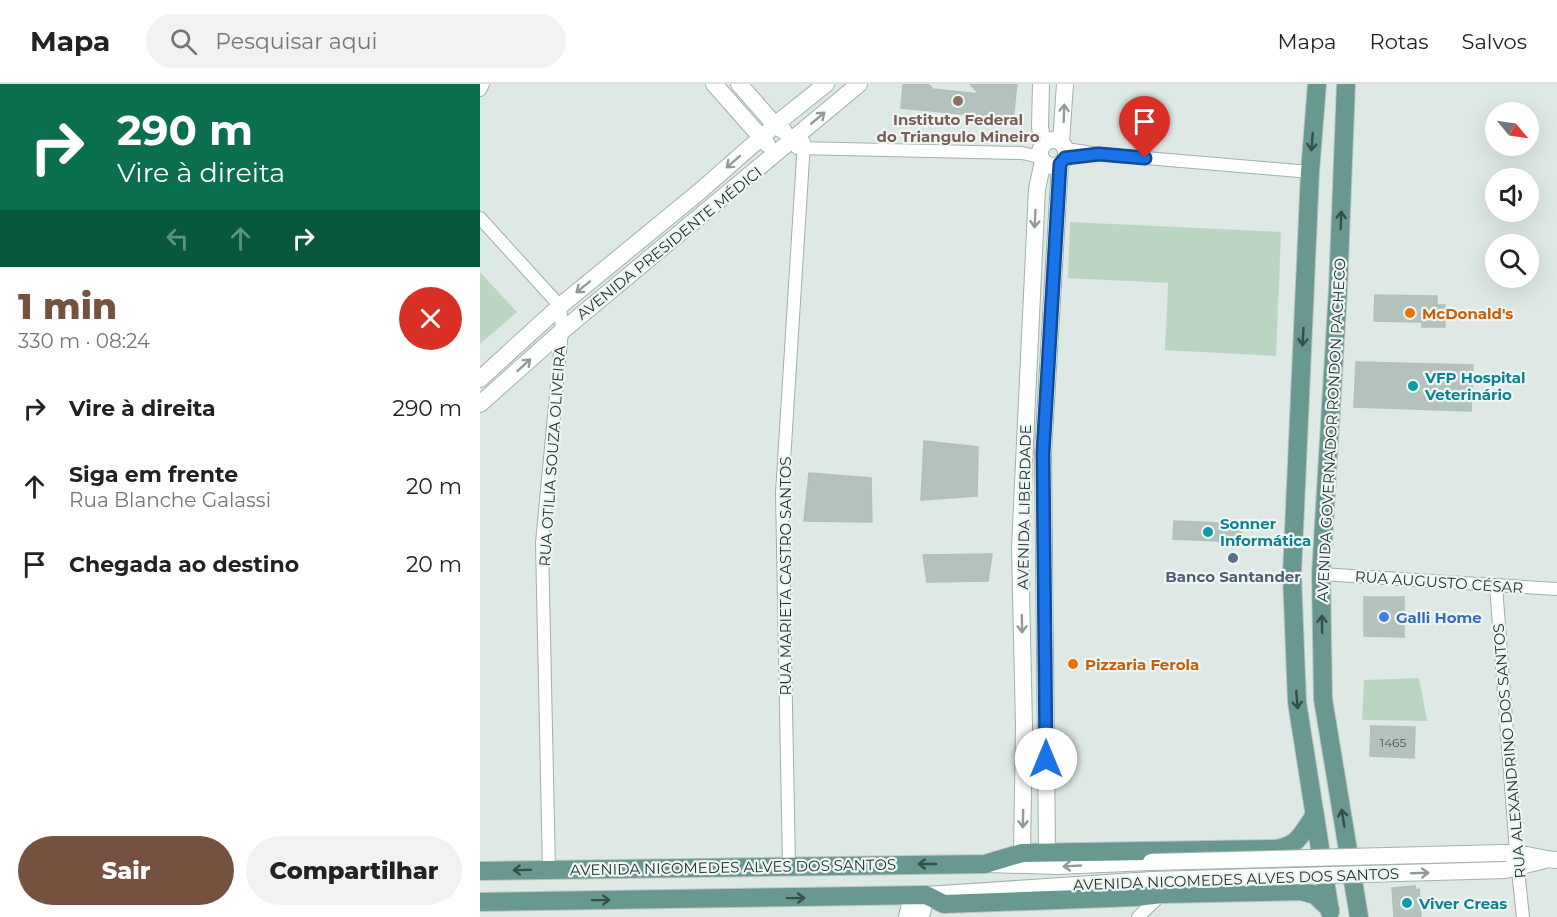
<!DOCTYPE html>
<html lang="pt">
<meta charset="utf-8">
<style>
body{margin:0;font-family:Montserrat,sans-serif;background:#f2f2f2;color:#222;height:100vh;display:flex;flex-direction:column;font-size:22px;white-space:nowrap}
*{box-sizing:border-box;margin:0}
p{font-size:20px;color:#767676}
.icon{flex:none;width:33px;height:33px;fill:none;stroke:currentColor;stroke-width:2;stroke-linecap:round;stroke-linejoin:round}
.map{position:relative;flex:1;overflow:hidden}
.drawer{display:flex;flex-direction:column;background:#fff;width:480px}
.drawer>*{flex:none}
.top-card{background:#0b6e4f;color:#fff;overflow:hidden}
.needle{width:39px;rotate:119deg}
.buttons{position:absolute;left:1005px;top:18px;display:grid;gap:12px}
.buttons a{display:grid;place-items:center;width:54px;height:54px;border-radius:50%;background:#fff;box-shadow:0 6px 24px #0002;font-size:30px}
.pin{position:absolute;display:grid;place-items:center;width:51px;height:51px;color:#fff;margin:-62px -26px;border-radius:50% 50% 50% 0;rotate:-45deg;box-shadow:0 0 6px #0007}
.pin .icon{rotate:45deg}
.me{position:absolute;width:66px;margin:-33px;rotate:0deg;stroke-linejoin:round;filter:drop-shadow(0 0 4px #0008)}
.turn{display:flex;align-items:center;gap:21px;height:126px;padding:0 18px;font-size:27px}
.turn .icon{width:78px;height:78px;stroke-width:2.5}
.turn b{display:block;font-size:42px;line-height:51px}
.lanes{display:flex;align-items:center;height:57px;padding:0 18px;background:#0003;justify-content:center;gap:30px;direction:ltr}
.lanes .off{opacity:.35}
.round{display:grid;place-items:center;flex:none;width:63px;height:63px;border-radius:32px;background:#f2f2f2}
.head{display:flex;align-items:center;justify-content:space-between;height:102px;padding:0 18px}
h1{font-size:36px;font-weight:800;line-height:45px;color:#775140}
.primary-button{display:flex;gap:12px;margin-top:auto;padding:12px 18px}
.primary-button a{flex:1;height:69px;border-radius:36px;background:#775140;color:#fff;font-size:24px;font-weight:800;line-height:69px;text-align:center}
.primary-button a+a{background:#f2f2f2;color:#222}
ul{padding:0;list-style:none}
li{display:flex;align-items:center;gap:18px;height:78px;padding:0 18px}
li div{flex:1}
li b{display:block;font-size:22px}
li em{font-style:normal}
header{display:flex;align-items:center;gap:36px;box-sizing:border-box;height:84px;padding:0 30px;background:#fff;border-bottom:2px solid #e0e0e0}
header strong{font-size:28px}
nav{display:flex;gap:33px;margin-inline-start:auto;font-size:21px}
.search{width:420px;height:54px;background:#f2f2f2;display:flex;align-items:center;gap:15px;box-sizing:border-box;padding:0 21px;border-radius:33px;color:#767676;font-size:22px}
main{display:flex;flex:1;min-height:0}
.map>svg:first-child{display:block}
.green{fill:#bad6c3}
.building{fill:#b4c2bd;stroke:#b2c0bb;stroke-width:1.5}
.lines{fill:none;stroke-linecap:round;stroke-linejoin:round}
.street-casing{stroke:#a2afab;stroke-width:14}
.secondary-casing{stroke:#9fb2ac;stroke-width:18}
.primary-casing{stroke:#bdc2c1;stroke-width:20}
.street{stroke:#fff;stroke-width:12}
.secondary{stroke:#fff;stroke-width:16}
.primary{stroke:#68988f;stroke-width:18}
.secondary-bridge-casing{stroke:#9fb2ac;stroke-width:18;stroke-linecap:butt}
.secondary-bridge{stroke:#fff;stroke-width:16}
.oneway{stroke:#909a98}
.oneway2{stroke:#344e48}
.route-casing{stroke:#114b97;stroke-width:15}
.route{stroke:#1a73e8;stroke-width:10}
.education-dot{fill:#8d6e63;stroke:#eef5f2;stroke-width:2}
.food-dot{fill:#e8710a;stroke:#eef5f2;stroke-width:2}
.culture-dot{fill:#0f9aa8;stroke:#eef5f2;stroke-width:2}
.service-dot{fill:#5c6f8a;stroke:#eef5f2;stroke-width:2}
.shop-dot{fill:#3f7fe0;stroke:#eef5f2;stroke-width:2}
.labels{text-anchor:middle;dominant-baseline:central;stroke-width:4.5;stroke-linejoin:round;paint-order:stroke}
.number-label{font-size:12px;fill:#465854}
.education-label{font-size:15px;font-weight:bold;fill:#785e54;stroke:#eef5f2}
.street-label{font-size:15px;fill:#223531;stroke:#eef5f2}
.food-label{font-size:15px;font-weight:bold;fill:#c56008;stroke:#eef5f2;text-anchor:start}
.culture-label{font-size:15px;font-weight:bold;fill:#0d838f;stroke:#eef5f2;text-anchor:start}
.service-label{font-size:15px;font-weight:bold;fill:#4e5e75;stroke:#eef5f2}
.shop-label{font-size:15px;font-weight:bold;fill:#366cbe;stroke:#eef5f2;text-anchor:start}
</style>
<header>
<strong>Mapa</strong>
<div class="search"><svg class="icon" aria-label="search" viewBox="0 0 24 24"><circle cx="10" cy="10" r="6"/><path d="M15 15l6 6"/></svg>Pesquisar aqui</div>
<nav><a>Mapa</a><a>Rotas</a><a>Salvos</a></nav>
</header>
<main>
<section class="drawer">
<div class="top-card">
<div class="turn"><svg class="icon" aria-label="right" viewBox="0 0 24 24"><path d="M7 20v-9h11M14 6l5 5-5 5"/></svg><div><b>290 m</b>Vire à direita</div></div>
<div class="lanes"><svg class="icon off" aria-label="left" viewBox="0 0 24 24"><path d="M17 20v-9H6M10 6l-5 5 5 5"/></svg><svg class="icon off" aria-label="ahead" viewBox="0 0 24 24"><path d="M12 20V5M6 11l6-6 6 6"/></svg><svg class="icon" aria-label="right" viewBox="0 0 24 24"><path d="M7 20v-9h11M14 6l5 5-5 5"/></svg></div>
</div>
<div class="head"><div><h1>1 min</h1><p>330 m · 08:24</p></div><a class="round" style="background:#d93025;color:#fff"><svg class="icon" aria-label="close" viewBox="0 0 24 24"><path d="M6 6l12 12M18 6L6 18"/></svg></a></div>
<ul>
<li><svg class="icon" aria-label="right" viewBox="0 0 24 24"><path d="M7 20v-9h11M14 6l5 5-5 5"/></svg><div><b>Vire à direita</b></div><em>290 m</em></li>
<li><svg class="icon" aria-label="ahead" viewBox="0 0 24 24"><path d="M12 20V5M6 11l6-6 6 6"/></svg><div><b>Siga em frente</b><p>Rua Blanche Galassi</p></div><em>20 m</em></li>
<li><svg class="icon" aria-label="arrive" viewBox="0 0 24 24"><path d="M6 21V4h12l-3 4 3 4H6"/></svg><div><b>Chegada ao destino</b></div><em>20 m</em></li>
</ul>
<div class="primary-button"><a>Sair</a><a>Compartilhar</a></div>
</section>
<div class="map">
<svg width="1077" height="833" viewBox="0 0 1077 833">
<rect width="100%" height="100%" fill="#dee8e4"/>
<g class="green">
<path d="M590,138L801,148L796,272L685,266L688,199L588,194Z"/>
<path d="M0,188L37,228L0,260Z"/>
<path d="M939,594L947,637L882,636L884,596Z"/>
</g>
<g class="building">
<path d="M423,0H448L453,5L499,10L490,0H537L533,35L421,24Z"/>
<path d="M895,211L957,212V221H965V243H942V238L894,237Z"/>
<path d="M876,278L993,281L991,327L874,323Z"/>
<path d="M444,357L498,363L497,412L441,416Z"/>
<path d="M329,389L391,394L392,438L324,437Z"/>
<path d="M694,437L762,440L761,458L693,455Z"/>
<path d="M512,470L508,497L447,498L443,471Z"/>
<path d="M884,513H924V553L884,552Z"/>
<path d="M891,642L935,643L934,674L890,672Z"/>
<path d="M935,802L936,806L939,805L941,833H914L912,804Z"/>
</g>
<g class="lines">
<defs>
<g id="street">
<path d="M0,6L3,0"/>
<path d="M317,64L542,69L560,73"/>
<path d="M586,65L619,70L830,88"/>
<path d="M0,134L80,222L82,247L62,459L69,786"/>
<path d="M841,490L1077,505"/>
<path d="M1016,502L1036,768L1043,833"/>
<path d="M309,783L302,409L324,58"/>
<path d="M658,833L682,810"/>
</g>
<g id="secondary">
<path d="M234,0L287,60"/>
<path d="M259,0L295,41L304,47"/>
<path d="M561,0L560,43L563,61"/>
<circle cx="573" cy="69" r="13"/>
<path d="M581,58L585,0"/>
<path d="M0,295L80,222L219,108L301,36L346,0"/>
<path d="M0,320L82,247L379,0"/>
<path d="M567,768L563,369L580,80"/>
<path d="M542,769L544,642L540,464L557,105L563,77"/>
<path d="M1023,769C1042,768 1059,775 1077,776"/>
<path d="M508,780L576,782L671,778"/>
<path d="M1025,786L1065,776"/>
<path d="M427,833L432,811"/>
<path d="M441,833L446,811L672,796"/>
</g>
<g id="primary">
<path d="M837,0L830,88L812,491L817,618L850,828"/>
<path d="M866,0L858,205L841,490L843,615L879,833"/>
<path d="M0,787L505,780L542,769L795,765C818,763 822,749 835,731"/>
<path d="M0,818L446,811L464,820L656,813L682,810L821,807L835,811L850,825"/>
</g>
</defs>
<use href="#street" class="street-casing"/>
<use href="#secondary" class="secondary-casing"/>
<use href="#primary" class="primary-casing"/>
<use href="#street" class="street"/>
<use href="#secondary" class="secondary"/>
<use href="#primary" class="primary"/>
<defs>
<g id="secondary-bridge">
<path d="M671,778L1023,769"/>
<path d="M672,796L1025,786"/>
</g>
</defs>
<use href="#secondary-bridge" class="secondary-bridge-casing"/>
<use href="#secondary-bridge" class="secondary-bridge"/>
</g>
<defs><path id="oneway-shaft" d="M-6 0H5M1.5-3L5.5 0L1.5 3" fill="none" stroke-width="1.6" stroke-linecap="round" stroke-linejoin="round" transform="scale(1.5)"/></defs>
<g class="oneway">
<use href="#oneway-shaft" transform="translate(584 29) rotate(-88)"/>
<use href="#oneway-shaft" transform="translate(338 34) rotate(-40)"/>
<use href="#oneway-shaft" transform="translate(253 78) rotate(139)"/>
<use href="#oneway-shaft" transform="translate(555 135) rotate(93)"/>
<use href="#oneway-shaft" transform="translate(103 203) rotate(141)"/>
<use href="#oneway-shaft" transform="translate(44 281) rotate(-42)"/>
<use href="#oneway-shaft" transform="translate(542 540) rotate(89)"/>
<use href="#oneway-shaft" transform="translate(543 735) rotate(91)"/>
<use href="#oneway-shaft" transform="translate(592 782) rotate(177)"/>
<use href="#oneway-shaft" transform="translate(940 789) rotate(-2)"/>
</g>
<g class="oneway2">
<use href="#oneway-shaft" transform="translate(832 58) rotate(95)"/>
<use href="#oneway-shaft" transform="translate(861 136) rotate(-88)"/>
<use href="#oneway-shaft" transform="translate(823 253) rotate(93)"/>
<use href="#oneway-shaft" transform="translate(842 540) rotate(-91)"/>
<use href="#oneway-shaft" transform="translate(817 616) rotate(85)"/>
<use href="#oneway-shaft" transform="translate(863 734) rotate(-99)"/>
<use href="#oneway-shaft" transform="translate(447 780) rotate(-180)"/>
<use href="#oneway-shaft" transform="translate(42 786) rotate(179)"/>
<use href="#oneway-shaft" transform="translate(316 814) rotate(-1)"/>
<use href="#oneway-shaft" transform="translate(121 816) rotate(-1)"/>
</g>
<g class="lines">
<defs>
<path id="route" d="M566,675L563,369L580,80L585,74L619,70L665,74"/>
</defs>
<use href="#route" class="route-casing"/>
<use href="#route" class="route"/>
</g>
<circle class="education-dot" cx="478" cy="17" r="6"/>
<g class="food-dot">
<circle cx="930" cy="229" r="6"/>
<circle cx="593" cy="580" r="6"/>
</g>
<g class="culture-dot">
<circle cx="933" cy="302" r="6"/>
<circle cx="728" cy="448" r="6"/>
<circle cx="927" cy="819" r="6"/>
</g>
<circle class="service-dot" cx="753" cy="474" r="6"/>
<circle class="shop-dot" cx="904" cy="533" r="6"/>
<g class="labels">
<g class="number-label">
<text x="913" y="658">1465</text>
</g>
<g class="education-label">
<text x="478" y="35">Instituto Federal<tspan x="478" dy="17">do Triangulo Mineiro</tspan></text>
</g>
<g class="street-label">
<text transform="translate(189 159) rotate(-39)">AVENIDA PRESIDENTE MÉDICI</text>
<text transform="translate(851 346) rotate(-87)">AVENIDA GOVERNADOR RONDON PACHECO</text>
<text transform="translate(72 372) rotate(-86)">RUA OTILIA SOUZA OLIVEIRA</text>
<text transform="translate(544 423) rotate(-89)">AVENIDA LIBERDADE</text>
<text transform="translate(305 492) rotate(-90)">RUA MARIETA CASTRO SANTOS</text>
<text transform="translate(959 498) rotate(4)">RUA AUGUSTO CÉSAR</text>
<text transform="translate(1029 667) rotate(-95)">RUA ALEXANDRINO DOS SANTOS</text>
<text transform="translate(253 783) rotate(-1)">AVENIDA NICOMEDES ALVES DOS SANTOS</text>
<text transform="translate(756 795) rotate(-2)">AVENIDA NICOMEDES ALVES DOS SANTOS</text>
</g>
<g class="food-label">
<text x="942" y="229">McDonald's</text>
<text x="605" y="580">Pizzaria Ferola</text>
</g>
<g class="culture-label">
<text x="945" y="293">VFP Hospital<tspan x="945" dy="17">Veterinário</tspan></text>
<text x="740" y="439">Sonner<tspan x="740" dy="17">Informática</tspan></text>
<text x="939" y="819">Viver Creas</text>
</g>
<g class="service-label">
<text x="753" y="492">Banco Santander</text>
</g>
<g class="shop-label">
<text x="916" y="533">Galli Home</text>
</g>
</g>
</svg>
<div class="buttons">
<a><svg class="needle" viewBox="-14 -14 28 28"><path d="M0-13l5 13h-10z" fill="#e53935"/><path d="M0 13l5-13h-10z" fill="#767676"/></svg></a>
<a><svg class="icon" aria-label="sound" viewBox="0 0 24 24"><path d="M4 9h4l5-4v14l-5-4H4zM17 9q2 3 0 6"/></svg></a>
<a><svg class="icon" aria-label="search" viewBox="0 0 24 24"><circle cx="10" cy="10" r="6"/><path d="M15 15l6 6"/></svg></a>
</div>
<div class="pin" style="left:665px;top:74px;background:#d93025"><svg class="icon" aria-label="arrive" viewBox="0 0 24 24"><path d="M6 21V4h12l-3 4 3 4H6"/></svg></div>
<svg class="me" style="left:566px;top:675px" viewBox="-20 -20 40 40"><circle r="19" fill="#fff"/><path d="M0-13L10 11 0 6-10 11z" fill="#1a73e8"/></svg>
</div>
</main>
